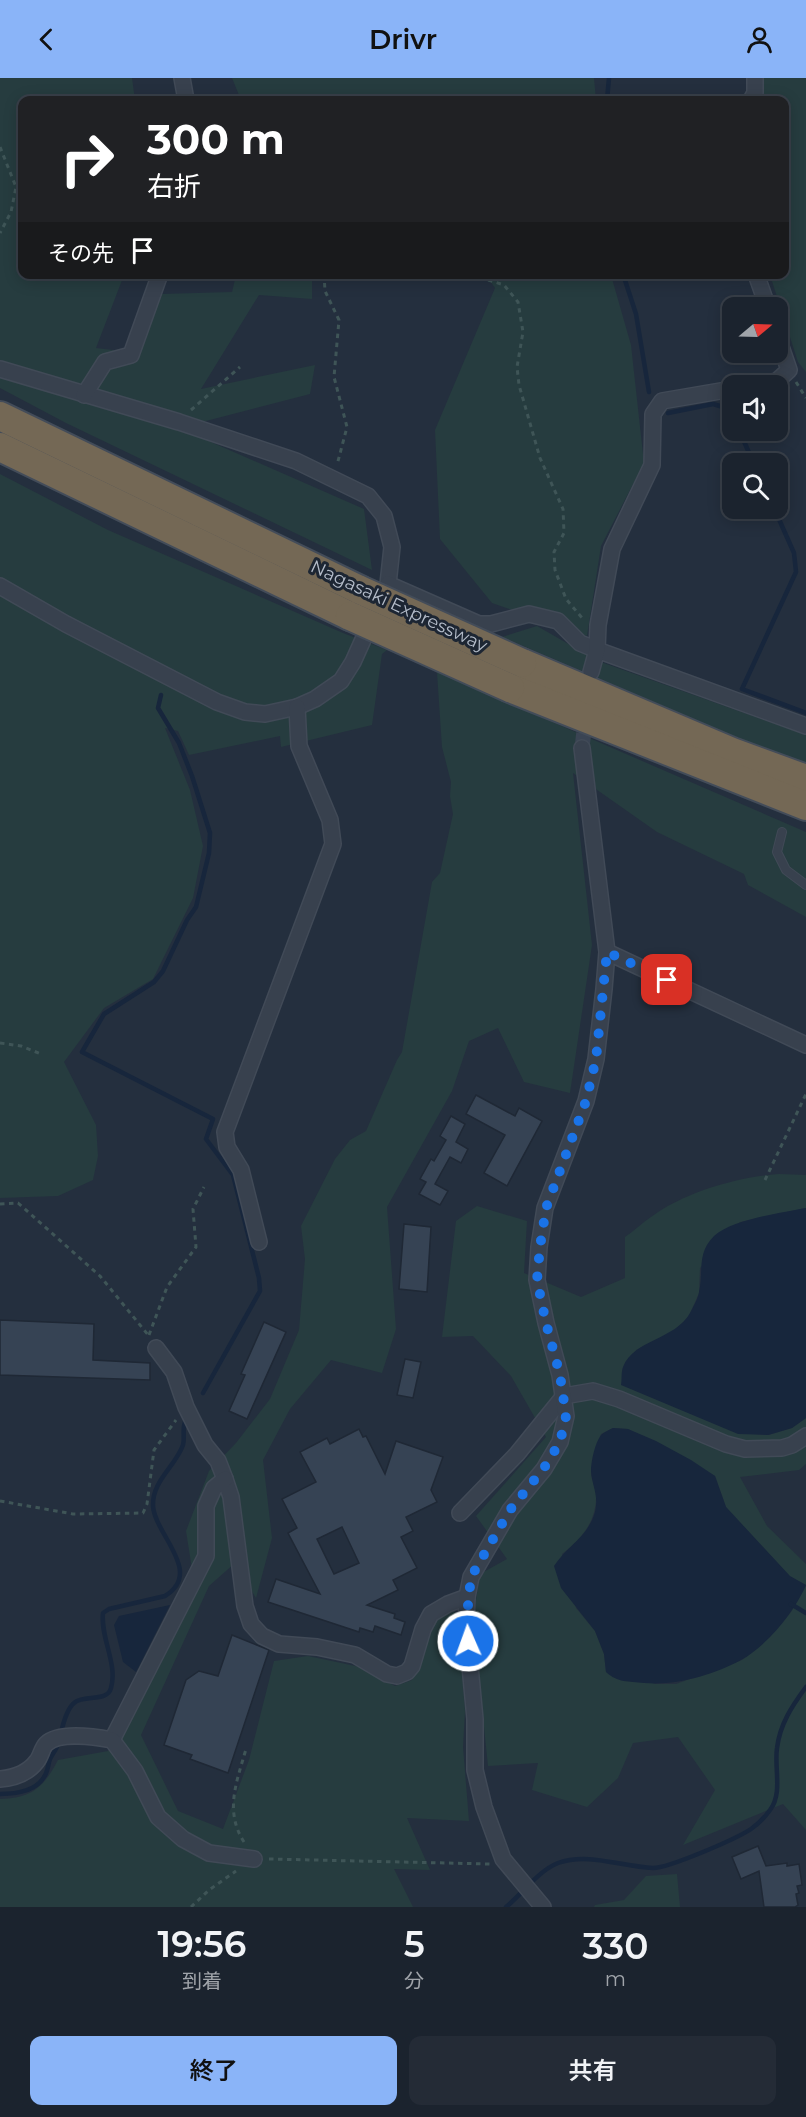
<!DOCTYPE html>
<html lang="ja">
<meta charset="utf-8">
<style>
body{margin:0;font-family:Montserrat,"Noto Sans JP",sans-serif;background:#242b36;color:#f1f3f6;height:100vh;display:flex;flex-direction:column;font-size:22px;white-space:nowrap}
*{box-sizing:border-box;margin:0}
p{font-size:20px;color:#a0a4aa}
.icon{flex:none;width:33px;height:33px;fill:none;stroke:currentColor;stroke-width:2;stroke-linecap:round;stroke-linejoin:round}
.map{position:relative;height:1829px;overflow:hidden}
.panel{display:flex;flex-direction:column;background:#1b232e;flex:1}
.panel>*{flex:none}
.top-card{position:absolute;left:18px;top:18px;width:771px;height:183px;border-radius:12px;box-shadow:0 3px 15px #0003,0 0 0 2px #39404a;background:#202124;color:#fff;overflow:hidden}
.needle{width:39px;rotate:71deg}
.controls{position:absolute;left:722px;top:219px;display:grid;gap:12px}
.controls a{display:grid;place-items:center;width:66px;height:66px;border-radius:12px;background:#1b232e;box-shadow:0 3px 15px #0003,0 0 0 2px #39404a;font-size:30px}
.pin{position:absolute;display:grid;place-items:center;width:51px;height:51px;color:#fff;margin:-26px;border-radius:12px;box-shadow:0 3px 9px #0006}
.me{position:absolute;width:66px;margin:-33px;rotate:358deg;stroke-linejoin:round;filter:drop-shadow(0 0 4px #0008)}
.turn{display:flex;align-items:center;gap:21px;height:126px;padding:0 30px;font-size:27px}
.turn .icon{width:78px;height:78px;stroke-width:2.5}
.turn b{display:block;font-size:42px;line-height:51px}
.then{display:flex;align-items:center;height:57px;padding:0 30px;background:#0003;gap:12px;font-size:22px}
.eta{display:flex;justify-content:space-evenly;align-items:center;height:102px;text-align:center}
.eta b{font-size:36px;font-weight:600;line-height:42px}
.action{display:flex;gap:12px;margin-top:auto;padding:12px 30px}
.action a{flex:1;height:69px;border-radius:12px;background:#8ab4f8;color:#111;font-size:24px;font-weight:600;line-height:69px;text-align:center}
.action a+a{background:#242b36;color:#f1f3f6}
header{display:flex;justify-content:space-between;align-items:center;height:78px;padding:0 30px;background:#8ab4f8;color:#111;font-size:27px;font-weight:600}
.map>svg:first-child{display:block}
.green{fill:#263c3f}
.water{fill:#17263c}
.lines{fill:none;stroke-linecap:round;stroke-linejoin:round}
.stream{stroke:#17263c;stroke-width:4.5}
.building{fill:#364354;stroke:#1f2835;stroke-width:1.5;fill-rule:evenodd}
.street-tunnel{stroke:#3a4453;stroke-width:15;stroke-dasharray:15 8;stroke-linecap:butt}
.lane-casing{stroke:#414a57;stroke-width:10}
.street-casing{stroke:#414a57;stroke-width:18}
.highway-casing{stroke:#434c59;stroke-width:32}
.path{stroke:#3f5557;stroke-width:3;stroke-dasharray:4.5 4.5;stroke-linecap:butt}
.lane{stroke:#38414e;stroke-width:8}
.street{stroke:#38414e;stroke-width:15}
.highway{stroke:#746855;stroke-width:28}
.highway-bridge-casing{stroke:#434c59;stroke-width:32;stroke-linecap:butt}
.highway-bridge{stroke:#746855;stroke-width:28}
.route{stroke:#1a73e8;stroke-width:10;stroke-dasharray:0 18}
.labels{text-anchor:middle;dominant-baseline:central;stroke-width:6;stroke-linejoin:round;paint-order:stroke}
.street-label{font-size:18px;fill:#b4bcc9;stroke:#1d2633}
</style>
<header><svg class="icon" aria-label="back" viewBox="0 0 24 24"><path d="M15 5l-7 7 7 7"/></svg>Drivr<svg class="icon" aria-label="person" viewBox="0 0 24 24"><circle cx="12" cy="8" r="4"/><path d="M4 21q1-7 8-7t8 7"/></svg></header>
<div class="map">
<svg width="806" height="1829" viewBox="0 0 806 1829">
<rect width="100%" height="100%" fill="#242f3e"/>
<g class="green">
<path d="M0,0H132L135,22H22V196L124,197L96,270L139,275L162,216L232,214L236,197H312V221L259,217L201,311L315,287L310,316L179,350L364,431L372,492L66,345L0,310Z"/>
<path d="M232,0H594L596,22H241Z"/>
<path d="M763,0H806V294L798,284L770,197L784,196V22H762L764,18Z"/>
<path d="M486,197H611L631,267L644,385L601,468L587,558L492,525L440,461L435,352L495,210Z"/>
<path d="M0,396L108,452L343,555L387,572L382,576L372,647L281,669L280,658L189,677L178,653L165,650L190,712L203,768L193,820L153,901L104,930L64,984L96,1047L98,1078L93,1102L58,1118L0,1120Z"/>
<path d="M537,548L598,583L806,657V689L502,559Z"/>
<path d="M437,594L806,754V839L748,807L744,796L657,754L573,695L592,867L570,1015L524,1004L498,950L469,963L452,1013L387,1129L396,1251L382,1295L331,1282L290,1331L263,1382L272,1460L256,1520L235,1485L209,1508L141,1657L178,1733L223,1751L249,1682L274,1583L308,1578L360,1589L395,1608L412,1602L425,1563L436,1541L455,1533V1561L461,1581L465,1633L463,1669L469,1743L407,1740L430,1792L394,1791L413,1829H0V1721C32,1720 44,1709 58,1682L108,1673L192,1491L186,1453L209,1393L236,1365L270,1321L299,1252L305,1181L301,1148L335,1081L350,1062L366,1053L397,982L402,974L432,804L440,795L453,736L450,718L451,704L442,669Z"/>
<path d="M779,1096L806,1097V1130L740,1144L700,1190L699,1215L689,1238L674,1253L636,1272L738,1355L769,1357L792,1350L806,1340V1386L799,1392L740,1399L767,1448L806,1486V1507L790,1499L726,1429L715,1398L628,1351L613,1350L601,1356C598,1368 592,1382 591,1394C591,1401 596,1409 596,1417C597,1443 581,1462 562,1476L576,1530L595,1553L604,1576L606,1594L656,1606H676L742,1582L770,1559L791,1534L806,1508V1752L783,1726L683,1767L715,1712L678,1659L633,1665L618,1700L587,1729L532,1712L538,1685L488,1688L473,1542L480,1496L507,1481L476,1438L546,1359L511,1298L473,1258L442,1259L456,1143L477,1128L527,1143L524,1195L581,1219L625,1200V1159C634,1153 642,1145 651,1139C685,1114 738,1099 779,1096Z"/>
<path d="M677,1796L680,1829H594L595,1827L624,1822L646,1798Z"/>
</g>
<g class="water">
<path d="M806,1130V1340L792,1350L768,1357L738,1356L621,1307C622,1302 621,1294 623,1289C634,1261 675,1262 690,1235C693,1229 698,1221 699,1214C704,1194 696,1176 714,1158C733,1141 781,1135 806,1130Z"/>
<path d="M613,1350L628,1351L656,1363L691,1382L715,1398L726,1429L790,1498L806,1507C795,1533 767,1568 741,1582C714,1597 675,1608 644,1605C628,1603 618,1605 606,1594L604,1576L595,1553L561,1510L554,1488C567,1468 588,1459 595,1434C599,1417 592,1408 591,1393C591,1383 595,1365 601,1357C604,1354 609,1352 613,1350Z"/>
<path d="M170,1527L136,1594L123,1584L114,1547L119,1538Z"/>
</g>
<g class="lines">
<g class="stream">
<path d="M607,22L609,0"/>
<path d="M623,196L636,236L649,314"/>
<path d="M668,335L713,326L730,331L732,336"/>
<path d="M739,352L754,386"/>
<path d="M774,430L794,475L796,494L742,611L806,635"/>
<path d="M161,617L158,630L179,665L192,698L210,755L209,775L196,829L187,842L163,893L154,904L104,936L82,974L213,1041L206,1061L233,1097L259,1200L260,1213L203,1315"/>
<path d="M791,1526L806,1535"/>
<path d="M61,1655C63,1646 67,1631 74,1625C84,1616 107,1625 111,1610C118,1586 100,1559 103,1535L109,1531L165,1518C204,1494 155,1457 153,1428C152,1403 175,1389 183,1367C185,1360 182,1352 185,1344"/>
<path d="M0,1716C15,1716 36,1713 44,1699C48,1694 48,1686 50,1681C53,1674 58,1670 59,1663"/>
<path d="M506,1829C522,1816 538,1793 558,1785C589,1774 622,1789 653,1790C669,1790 736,1761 751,1751C757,1747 765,1739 770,1732C783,1715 774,1690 777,1670C780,1646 792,1628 806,1609"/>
</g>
</g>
<g class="building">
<path d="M476,1017L515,1038L519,1030L542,1043L507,1108L484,1095L505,1057L466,1036Z"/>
<path d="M451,1038L465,1046L456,1064L468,1071L461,1085L450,1079L435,1106L448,1113L440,1127L419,1116L426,1104L420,1101L431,1081L434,1083L446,1062L440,1058Z"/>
<path d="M404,1146L431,1149L427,1214L399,1211Z"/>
<path d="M0,1242L94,1246L93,1282L150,1285V1302L0,1297Z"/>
<path d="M264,1244L286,1254L247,1341L229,1333L245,1297L241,1296Z"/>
<path d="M405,1281L421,1284L413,1320L397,1317Z"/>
<path d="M359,1351L363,1359L366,1358L385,1396L396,1363L443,1379L431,1412L437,1424L406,1439L413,1453L401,1459L417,1490L393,1502L398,1512L367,1527L395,1536L394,1540L405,1544L401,1557L375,1548L373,1554L360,1550L359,1554L268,1524L276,1501L320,1516L288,1455L297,1450L282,1421L316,1404L300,1374L327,1360L330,1366ZM342,1449L359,1485L334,1496L317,1461Z"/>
<path d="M232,1557L269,1572L228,1695L190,1681L192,1677L164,1667L186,1602L199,1593L218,1598Z"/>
<path d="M758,1768L766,1788L787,1785V1788L799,1786L802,1807L797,1808L799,1815L796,1816L798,1827L795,1829H764L759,1793L741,1801L732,1779Z"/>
</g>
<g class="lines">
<path class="street-tunnel" d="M582,670L586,635"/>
<defs>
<path id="lane" d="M782,754L777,774L786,792L806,807"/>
<g id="street">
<path d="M182,0L186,22"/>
<path d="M751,22L755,15V0"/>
<path d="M756,196L768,230"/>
<path d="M0,291L179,344L296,383L368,418L384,438L392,469L388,506L353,584L341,603L315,621L297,629L265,636L245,634L217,624L66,546L0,508"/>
<path d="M750,308L777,303L789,292L777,257"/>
<path d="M84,317L105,284L131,277L160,196"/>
<path d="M388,506L479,546H491L529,536L558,543L580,565L597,572L806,648"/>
<path d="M591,594L597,572L598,547L612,471L652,387L653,336L662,323L732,311"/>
<path d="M607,874L806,967"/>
<path d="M259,1164L241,1092L227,1069L225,1054L333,766L330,742L299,668L297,629"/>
<path d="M156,1270L174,1294L186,1329L205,1367L218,1383L225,1401L231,1419L245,1528L251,1546L262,1558L279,1566L317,1569L355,1577L387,1596L397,1598L407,1594L412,1588L423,1551L431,1536L448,1526L467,1519"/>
<path d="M460,1435L517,1376L564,1318L593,1313L619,1321L726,1366L745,1371L782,1370L792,1367L806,1358"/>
<path d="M112,1662L206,1478V1428L214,1410L225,1401"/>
<path d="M0,1701C14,1700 28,1695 37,1683C41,1678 42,1670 46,1666C59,1653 96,1659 112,1662L135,1693L158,1739L183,1761L209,1775L254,1781"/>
<path d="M543,1829L503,1781L484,1729L475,1692V1641L466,1546L467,1519L471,1499L510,1432L544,1391L560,1364L566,1338L560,1297L546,1245L537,1202L539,1169L545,1130L586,1023L596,981L604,911L607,874L582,670"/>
</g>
<g id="highway">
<path d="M0,338L360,512"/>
<path d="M0,369L350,538"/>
<path d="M522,585L732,674L806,701"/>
<path d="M510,610L806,728"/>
</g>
</defs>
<use href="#lane" class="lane-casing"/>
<use href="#street" class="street-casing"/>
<use href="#highway" class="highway-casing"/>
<g class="path">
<path d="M0,69L16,109L11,134L0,155"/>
<path d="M324,196L325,213L339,242L334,299L347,349L337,387"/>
<path d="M482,196L485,201L504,207L518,224L523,254L517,289L519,307L540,380L563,431L564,455L554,474L555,492L566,521L583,541"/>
<path d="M796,304L806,320"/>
<path d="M191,332L240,289"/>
<path d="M0,965L21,968L41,976"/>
<path d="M765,1102L806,1016"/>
<path d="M0,1126L18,1125L100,1198L149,1258"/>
<path d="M149,1257L167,1209L196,1169L193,1131L204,1109"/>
<path d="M0,1423L73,1436L143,1435L147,1426L154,1372L176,1342"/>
<path d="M244,1764C224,1733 237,1703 246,1671"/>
<path d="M269,1781L490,1786"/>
<path d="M191,1829L209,1812L236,1793"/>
</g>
<use href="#lane" class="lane"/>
<use href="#street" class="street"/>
<use href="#highway" class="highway"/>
<defs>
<g id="highway-bridge">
<path d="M360,512L522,585"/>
<path d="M350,538L510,610"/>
</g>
</defs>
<use href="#highway-bridge" class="highway-bridge-casing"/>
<use href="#highway-bridge" class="highway-bridge"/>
</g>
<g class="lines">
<path class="route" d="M468,1563L466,1546L471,1499L510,1432L544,1390L560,1364L566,1338L560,1297L546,1245L537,1202L540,1169L546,1130L586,1023L596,981L607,874L667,902"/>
</g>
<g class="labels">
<g class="street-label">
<text transform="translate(399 528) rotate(25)">Nagasaki Expressway</text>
</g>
</g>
</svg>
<div class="controls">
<a><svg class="needle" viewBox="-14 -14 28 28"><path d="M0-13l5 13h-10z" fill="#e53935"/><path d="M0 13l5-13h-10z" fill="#a0a4aa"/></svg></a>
<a><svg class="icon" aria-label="sound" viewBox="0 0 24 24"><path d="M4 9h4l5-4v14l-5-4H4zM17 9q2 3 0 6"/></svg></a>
<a><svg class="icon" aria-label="search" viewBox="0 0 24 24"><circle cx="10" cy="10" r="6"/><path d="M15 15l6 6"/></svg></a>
</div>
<div class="pin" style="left:667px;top:902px;background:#d93025"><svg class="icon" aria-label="arrive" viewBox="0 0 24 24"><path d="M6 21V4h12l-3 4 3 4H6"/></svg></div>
<svg class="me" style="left:468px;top:1563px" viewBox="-20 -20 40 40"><circle r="17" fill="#1a73e8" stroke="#fff" stroke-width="3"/><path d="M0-11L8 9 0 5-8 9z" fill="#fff"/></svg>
<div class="top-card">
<div class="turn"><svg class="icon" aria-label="right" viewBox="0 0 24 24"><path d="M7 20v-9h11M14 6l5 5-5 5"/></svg><div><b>300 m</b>右折</div></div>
<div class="then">その先<svg class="icon" aria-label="arrive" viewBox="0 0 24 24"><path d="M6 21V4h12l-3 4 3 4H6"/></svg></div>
</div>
</div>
<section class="panel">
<div class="eta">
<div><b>19:56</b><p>到着</p></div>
<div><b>5</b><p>分</p></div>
<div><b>330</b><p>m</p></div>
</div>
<div class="action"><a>終了</a><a>共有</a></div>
</section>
